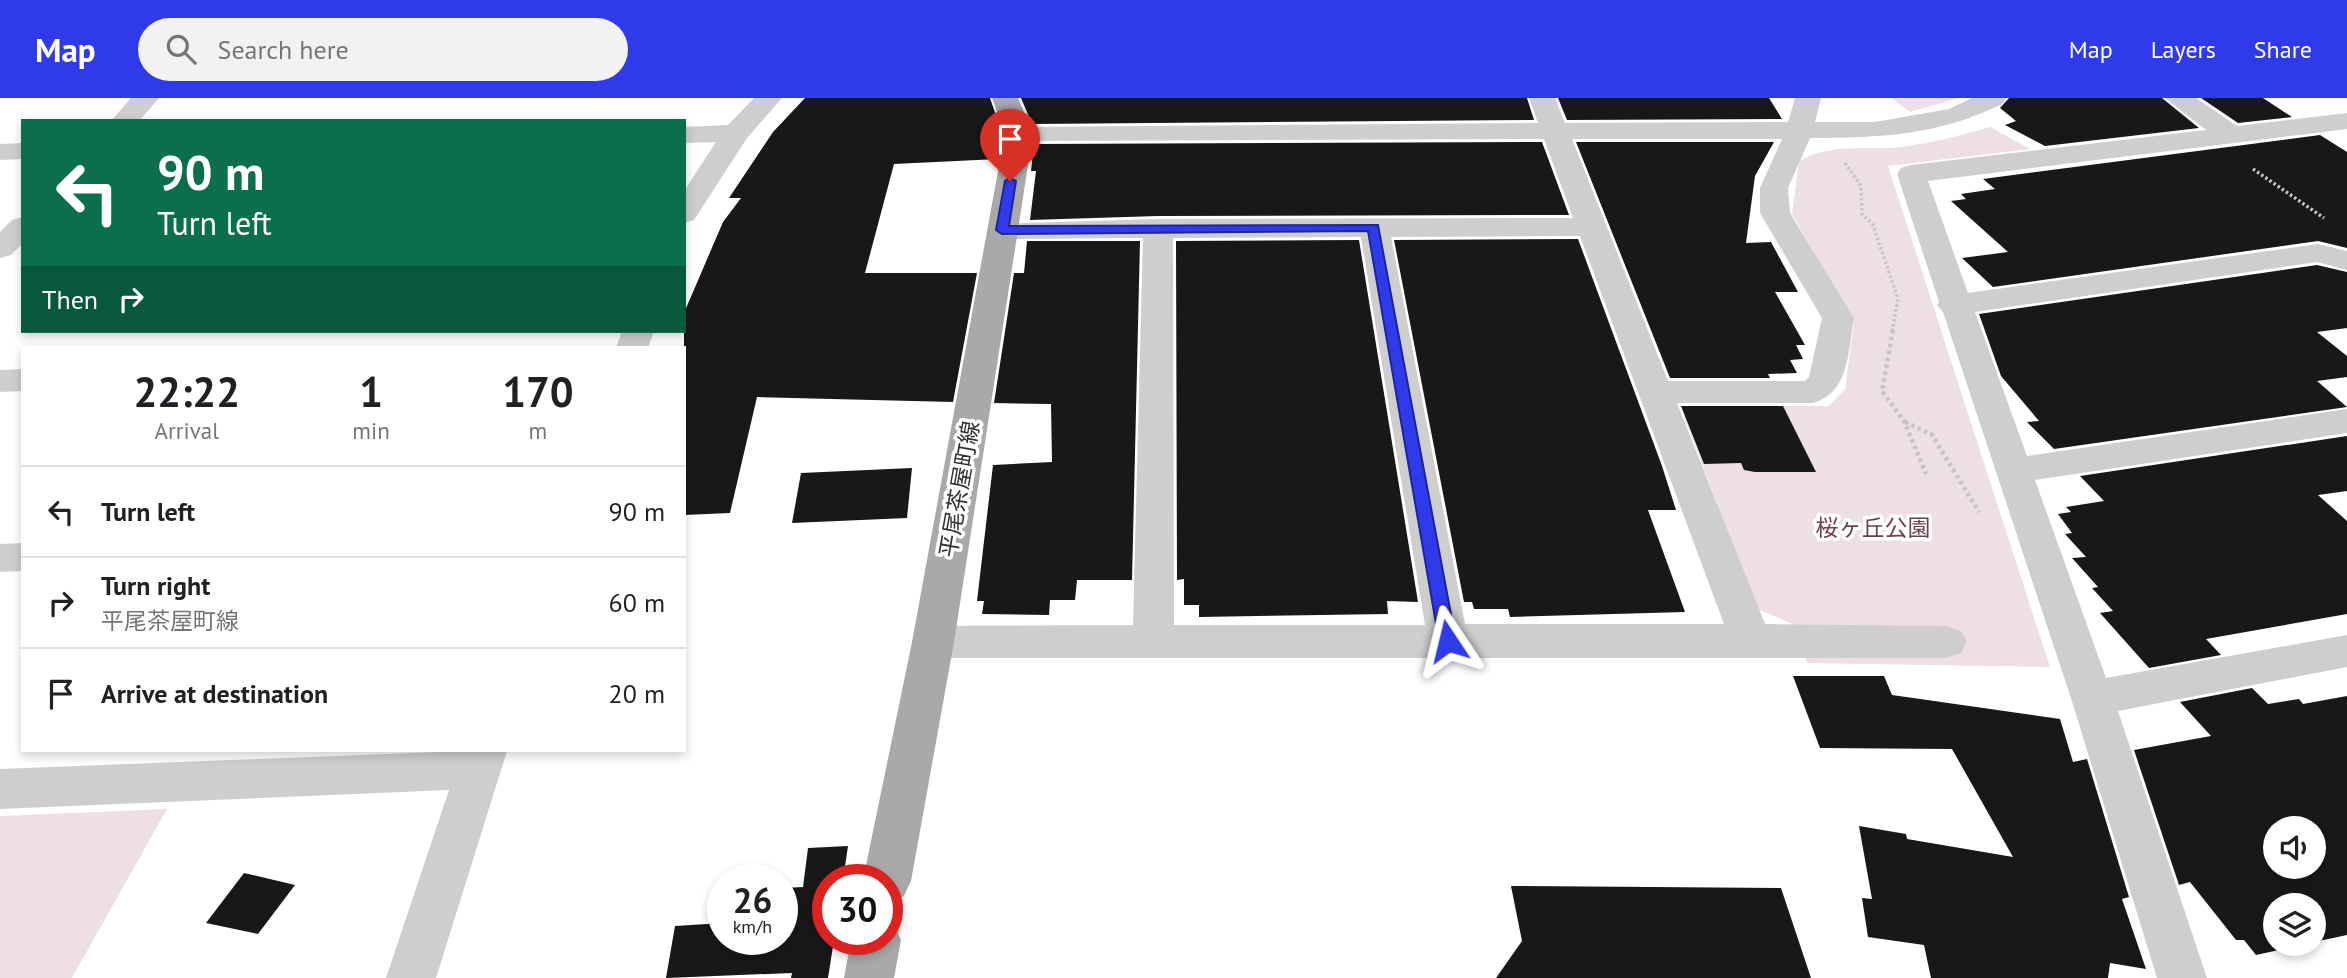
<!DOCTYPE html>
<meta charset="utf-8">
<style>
body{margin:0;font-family:"PT Sans","Noto Sans JP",sans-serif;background:#f2f2f2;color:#202124;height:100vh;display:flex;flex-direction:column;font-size:26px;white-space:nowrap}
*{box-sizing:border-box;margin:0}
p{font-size:23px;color:#757577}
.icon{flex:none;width:38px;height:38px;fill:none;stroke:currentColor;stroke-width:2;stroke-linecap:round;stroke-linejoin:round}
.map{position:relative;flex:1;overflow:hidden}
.drawer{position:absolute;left:21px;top:248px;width:665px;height:406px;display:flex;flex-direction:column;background:#fff;border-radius:0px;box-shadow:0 4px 10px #0003}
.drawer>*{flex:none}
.hud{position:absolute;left:21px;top:21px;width:665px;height:214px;border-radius:0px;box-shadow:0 4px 10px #0003;background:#0b6e4f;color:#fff;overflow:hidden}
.controls{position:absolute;left:2263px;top:718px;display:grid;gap:14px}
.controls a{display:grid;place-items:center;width:63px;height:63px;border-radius:50%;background:#fff;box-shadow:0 4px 10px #0003;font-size:35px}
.speed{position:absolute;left:707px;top:766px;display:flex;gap:14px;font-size:35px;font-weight:700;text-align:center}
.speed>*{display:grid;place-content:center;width:91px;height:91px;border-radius:50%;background:#fff;box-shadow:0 4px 10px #0003;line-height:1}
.speed small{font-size:18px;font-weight:400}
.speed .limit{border:10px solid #d22;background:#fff;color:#111}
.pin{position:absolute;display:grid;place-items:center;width:60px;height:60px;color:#fff;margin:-72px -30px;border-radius:50% 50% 50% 0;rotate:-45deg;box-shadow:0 0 7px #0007}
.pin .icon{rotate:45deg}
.me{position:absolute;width:77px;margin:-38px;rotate:350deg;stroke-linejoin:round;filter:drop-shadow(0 0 5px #0008)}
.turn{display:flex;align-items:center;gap:24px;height:147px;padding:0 21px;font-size:32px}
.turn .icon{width:91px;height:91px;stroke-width:2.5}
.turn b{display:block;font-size:49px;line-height:60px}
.then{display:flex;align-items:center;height:66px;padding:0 21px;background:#0003;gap:14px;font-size:26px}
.eta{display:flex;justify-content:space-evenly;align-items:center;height:119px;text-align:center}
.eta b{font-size:42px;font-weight:800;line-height:49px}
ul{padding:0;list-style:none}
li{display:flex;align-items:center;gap:21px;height:91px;padding:0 21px;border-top:2px solid #e0e0e0}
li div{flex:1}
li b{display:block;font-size:26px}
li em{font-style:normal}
header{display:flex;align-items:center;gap:42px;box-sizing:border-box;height:98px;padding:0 35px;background:#2f3aeb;color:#fff}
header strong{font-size:33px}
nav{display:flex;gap:38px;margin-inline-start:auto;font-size:24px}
.search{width:490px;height:63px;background:#f2f2f2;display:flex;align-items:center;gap:18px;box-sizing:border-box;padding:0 24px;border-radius:38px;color:#757577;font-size:26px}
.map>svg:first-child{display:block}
.green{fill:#eedee6}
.building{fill:#181818;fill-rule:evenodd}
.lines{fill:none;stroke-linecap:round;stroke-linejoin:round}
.path-far1{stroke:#c5c5c5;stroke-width:3.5;stroke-dasharray:2.5 2.5;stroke-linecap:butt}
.path{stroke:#c5c5c5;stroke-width:4.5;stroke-dasharray:3.5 3.5;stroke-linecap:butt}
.minor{fill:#cecece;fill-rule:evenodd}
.major{fill:#a9a9a9;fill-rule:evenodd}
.route{fill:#2f3aeb;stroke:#1f2699;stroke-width:2}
.labels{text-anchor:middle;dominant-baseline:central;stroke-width:7;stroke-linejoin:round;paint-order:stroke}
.street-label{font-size:23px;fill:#313131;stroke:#fff}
.park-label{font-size:23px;fill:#6e3c53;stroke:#fff}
</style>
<header>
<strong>Map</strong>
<div class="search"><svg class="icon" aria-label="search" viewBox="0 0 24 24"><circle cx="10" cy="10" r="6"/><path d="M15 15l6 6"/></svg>Search here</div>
<nav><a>Map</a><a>Layers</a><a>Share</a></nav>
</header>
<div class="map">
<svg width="2347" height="880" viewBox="0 0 2347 880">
<rect width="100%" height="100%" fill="#fff"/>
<g class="green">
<path d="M1891,0H1959L1910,14Z"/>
<path d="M1990,29L2030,51L1888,68L2050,569L1807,565L1792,526L1758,511L1684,319L1697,308H1829L1845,291L1854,224L1792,116L1799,64C1827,44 1867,53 1900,49C1931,45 1960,38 1990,29Z"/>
<path d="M167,711L72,880H0V718Z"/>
</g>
<g class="building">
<path d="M805,0H990L1002,35L998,61L894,66L865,175H977L953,304L757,299L730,415L684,417V215L723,124L741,100H729L773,34Z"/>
<path d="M1021,0H1527L1534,22L1032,26Z"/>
<path d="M1558,0H1769L1782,21L1567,22Z"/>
<path d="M2009,0H2162L2199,30L2045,48L2005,27L2016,23L2000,10Z"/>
<path d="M2201,0H2263L2292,19L2238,25Z"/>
<path d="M2320,37L2347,54V150L2318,143L1993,189L1962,160L2008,154L1951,103L1966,101L1961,96L1995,91L1983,81Z"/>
<path d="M1542,44L1569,117L1158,118L1030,122L1036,73H1031L1034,46Z"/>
<path d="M1576,44H1774L1755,78L1746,145L1771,144L1798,194H1775L1805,247H1796L1803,261L1790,262L1797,275L1768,276L1770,280H1670Z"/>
<path d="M1578,141L1662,368L1676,412H1648L1685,514L1510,519L1508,511H1474L1472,504H1464L1394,142Z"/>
<path d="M1359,142L1418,504L1387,503L1388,516L1199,519V507H1184V481L1177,482L1176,143Z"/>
<path d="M1027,143H1140L1132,482H1077L1075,502H1050L1049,517L982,516L984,503H977L993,367L1052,364L1051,306L994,305L1014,175H1024Z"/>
<path d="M2317,167L2347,174V230L2317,234L2347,258V279L2317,283L2347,309L2054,351L2027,324L2039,323L2001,278L1979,216Z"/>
<path d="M1681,308H1783L1816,374H1755L1744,372L1741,365L1704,366Z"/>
<path d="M2347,338V393L2318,397L2347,423V516L2206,541L2221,557L2149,570L2100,515L2113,513L2092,490L2098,489L2072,460L2086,459L2065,436L2072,435L2058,416L2071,414L2066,409L2104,403L2080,378Z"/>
<path d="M912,370L907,420L792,425L801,375Z"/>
<path d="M1793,578H1884L1892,597L2060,621L2073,664L2087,661L2129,799L2122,801L2146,871L2110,865L2108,880H1931L1924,847L1868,839L1862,800L1872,801L1859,728L1906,736L1907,741L2013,759L1952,651L1820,650Z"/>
<path d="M2252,590L2268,606L2299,601L2303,606L2347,598V837L2314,844V807H2275V845H2310L2256,857L2244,842H2236L2190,784L2179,787L2134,652L2211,638L2180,604ZM2275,730H2314V768H2275Z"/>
<path d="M848,748L843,782H828V842H834L828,880H791L792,875L666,880L675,828L723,825V842H782V790L803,789L808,750Z"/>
<path d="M244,775L295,787L258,836L206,825Z"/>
<path d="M1511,788L1781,790L1811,880H1496L1522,843Z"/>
</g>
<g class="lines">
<g class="path-far1">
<path d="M1845,65L1861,88L1862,116L1873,127L1898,201L1892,234"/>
<path d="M2253,71L2324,120"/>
</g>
<g class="path">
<path d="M1893,232L1882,293L1904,323L1926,376"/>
<path d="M1905,324L1932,337L1979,414"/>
</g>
<g class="minor">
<path d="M131,0H159L139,23H111Z"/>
<path d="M754,0H782L747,40L694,122L684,125V93L716,44L684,45V29L728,27Z"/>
<path d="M1529,0H1555L1565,25L1788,24L1795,0H1821L1815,24H1875L1949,11L1972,0H2006L2002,6C1939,37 1880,40 1810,40L1788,90L1790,115L1854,220C1848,252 1850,295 1813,305H1677L1765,526L1946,528L1961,533L1967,544L1961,555L1946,560H933L918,555L912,544L918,533L933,528L1133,527L1143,140L1002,141L991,138L987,132L991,126L1158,121L1573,120L1544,41L1019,43L1009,41L1005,35L1009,29L1538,25ZM1572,41H1782L1760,90V115L1822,220L1809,279L1805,283H1668ZM1580,138L1724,526H1465L1391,139ZM1361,139L1425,527H1174L1173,140Z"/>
<path d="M2165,0H2196L2237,28L2347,15V31L1928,83L1968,195L2318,146L2347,153V172L2317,164L1975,214L2027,358L2347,311V335L2035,382L2106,580L2347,537V569L2118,613L2207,880H2157L2071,600L1943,214L1937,207L1939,204L1897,76L1901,70L1911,67L2206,32Z"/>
<path d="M23,45V61L0,62V46Z"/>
<path d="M23,119V145L11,157L0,160V134L12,122Z"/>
<path d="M622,233H654L648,250H616Z"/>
<path d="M23,271V293L0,294V272Z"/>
<path d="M23,445V473L0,474V446Z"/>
<path d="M463,653H507L436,880H386L449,692L0,711V671Z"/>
</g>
<g class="major">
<path d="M992,0H1018L1033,35L954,544L911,783L904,798L887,805V782H863L912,544L1005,35Z"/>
<path d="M887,823L894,826L901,842L894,880H844L851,842H887Z"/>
</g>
</g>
<path class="route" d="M1010,80L1016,83L1009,128L1378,127L1456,543L1454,548H1442L1439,543L1368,133L1002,136L996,132L1005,83Z"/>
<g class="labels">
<g class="street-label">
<text transform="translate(959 391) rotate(-80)">平尾茶屋町線</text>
</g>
<g class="park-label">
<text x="1873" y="429">桜ヶ丘公園</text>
</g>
</g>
</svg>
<div class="controls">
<a><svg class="icon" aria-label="sound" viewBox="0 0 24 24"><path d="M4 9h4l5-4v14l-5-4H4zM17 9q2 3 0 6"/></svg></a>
<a><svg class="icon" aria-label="layers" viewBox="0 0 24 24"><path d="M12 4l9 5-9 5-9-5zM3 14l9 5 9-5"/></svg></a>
</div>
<div class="speed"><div>26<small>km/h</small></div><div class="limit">30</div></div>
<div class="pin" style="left:1010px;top:83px;background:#d93025"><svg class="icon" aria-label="arrive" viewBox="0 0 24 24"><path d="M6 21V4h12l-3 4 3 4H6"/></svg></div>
<svg class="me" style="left:1448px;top:543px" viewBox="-20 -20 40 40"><path d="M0-17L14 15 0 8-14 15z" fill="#2f3aeb" stroke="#fff" stroke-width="4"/></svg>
<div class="hud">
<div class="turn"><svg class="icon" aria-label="left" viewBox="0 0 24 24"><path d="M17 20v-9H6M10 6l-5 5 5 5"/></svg><div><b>90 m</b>Turn left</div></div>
<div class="then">Then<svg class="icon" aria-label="right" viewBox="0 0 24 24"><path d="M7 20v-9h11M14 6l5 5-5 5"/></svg></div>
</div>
<section class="drawer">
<div class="eta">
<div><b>22:22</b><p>Arrival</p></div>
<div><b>1</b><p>min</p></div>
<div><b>170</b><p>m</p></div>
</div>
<ul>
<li><svg class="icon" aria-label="left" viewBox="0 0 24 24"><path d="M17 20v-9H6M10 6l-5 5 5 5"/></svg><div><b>Turn left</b></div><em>90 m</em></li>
<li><svg class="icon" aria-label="right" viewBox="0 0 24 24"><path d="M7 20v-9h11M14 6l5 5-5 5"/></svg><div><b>Turn right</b><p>平尾茶屋町線</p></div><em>60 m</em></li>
<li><svg class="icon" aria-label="arrive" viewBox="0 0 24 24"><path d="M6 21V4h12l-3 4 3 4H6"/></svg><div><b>Arrive at destination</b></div><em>20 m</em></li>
</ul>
</section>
</div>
